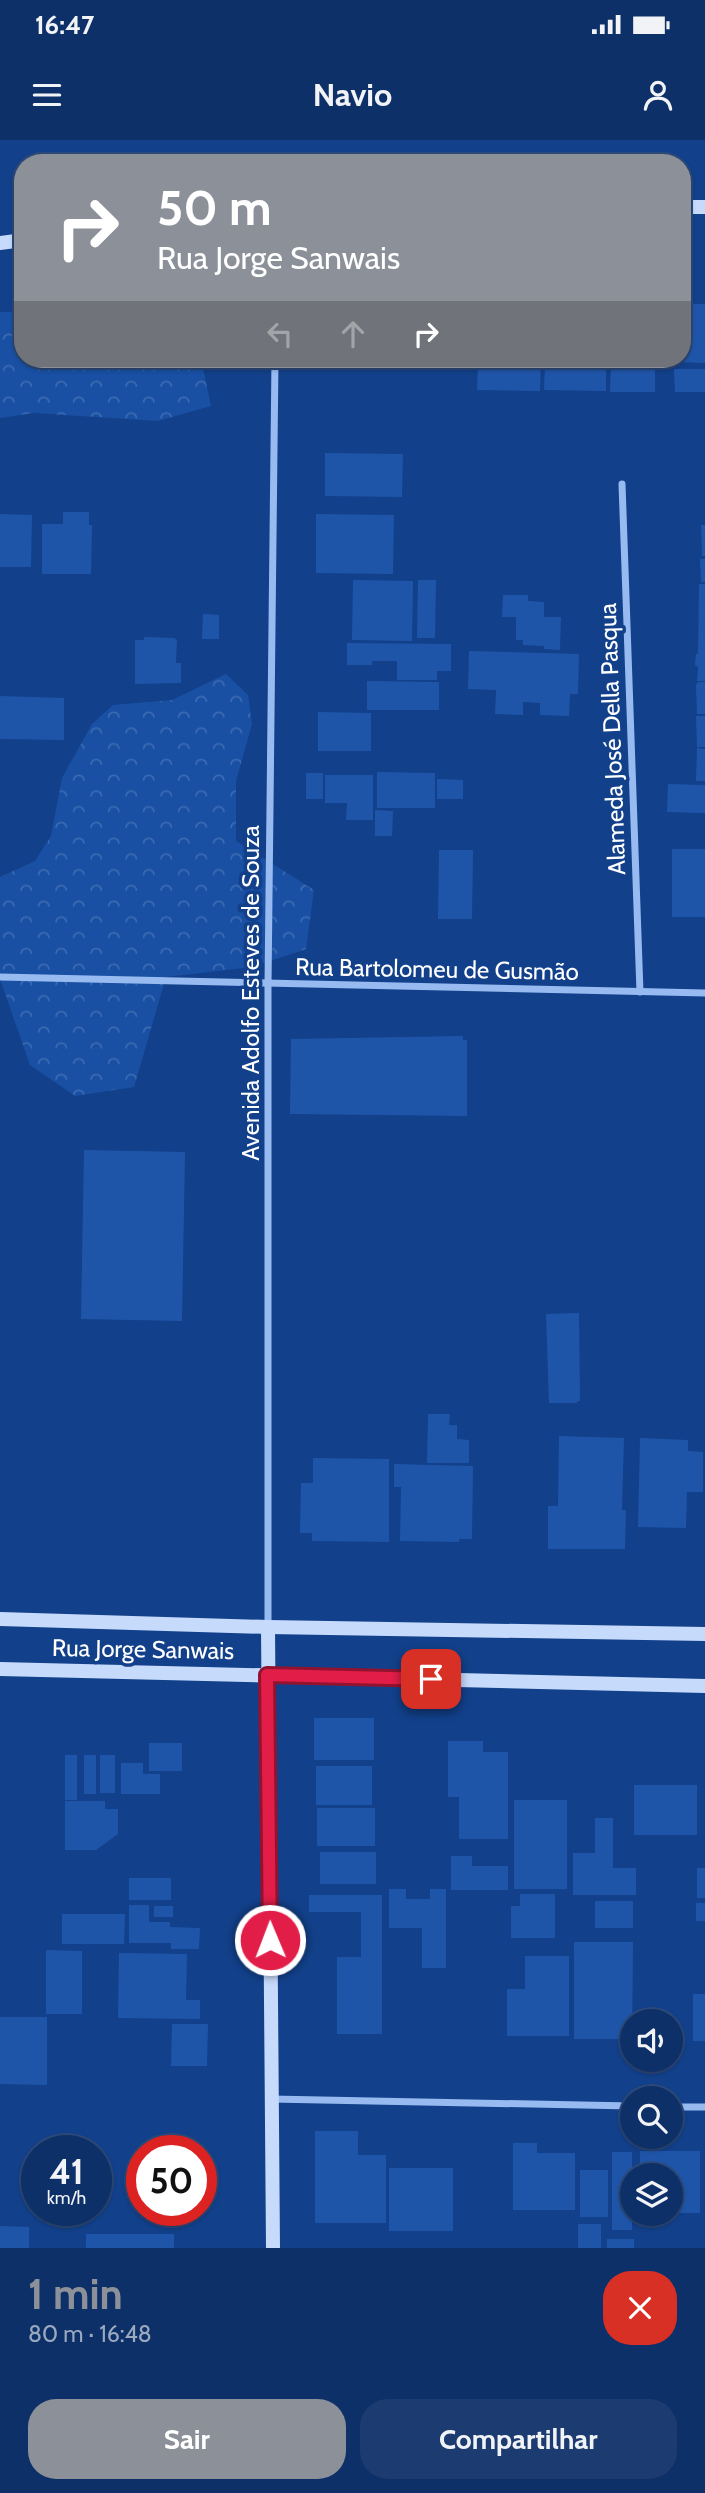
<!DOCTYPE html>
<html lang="pt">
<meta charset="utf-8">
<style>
body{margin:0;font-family:Cabin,sans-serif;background:#1c3c71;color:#f1f3f6;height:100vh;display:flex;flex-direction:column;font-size:26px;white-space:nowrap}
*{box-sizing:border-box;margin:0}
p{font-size:23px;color:#9ba9c0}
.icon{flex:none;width:38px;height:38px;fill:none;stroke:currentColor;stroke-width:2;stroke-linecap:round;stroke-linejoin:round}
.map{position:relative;height:2108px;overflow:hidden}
.panel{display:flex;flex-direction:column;background:#0e3068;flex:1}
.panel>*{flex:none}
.top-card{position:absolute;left:14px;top:14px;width:677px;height:214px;border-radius:28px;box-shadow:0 2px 5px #0004,0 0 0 2px #2e4b7c;background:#8c9099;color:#fff;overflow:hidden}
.tools{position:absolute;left:620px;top:1869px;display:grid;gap:14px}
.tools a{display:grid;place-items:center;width:63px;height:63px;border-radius:50%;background:#0e3068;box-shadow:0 2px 5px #0004,0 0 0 2px #2e4b7c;font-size:35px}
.speed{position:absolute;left:21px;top:1995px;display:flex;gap:14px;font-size:35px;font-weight:700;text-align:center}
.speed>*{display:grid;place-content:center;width:91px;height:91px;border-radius:50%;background:#0e3068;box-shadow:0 2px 5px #0004,0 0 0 2px #2e4b7c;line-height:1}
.speed small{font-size:18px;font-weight:400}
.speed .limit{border:10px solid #d22;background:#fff;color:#111}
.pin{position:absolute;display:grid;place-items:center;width:60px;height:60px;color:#fff;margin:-30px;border-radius:14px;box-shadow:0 4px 10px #0006}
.me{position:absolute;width:77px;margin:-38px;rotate:359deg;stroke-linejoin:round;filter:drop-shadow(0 0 5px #0008)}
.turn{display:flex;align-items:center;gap:24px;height:147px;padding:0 28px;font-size:32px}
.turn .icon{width:91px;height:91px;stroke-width:2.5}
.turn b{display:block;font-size:49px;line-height:60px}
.lanes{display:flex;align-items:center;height:66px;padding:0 28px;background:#0003;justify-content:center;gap:35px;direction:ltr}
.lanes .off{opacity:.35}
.round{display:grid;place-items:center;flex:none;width:74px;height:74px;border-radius:28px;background:#1c3c71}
.summary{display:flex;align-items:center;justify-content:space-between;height:119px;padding:0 28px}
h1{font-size:42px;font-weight:700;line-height:52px;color:#8c9099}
.button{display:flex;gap:14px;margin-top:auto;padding:14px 28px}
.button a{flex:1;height:80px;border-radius:28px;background:#8c9099;color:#fff;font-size:28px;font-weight:700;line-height:80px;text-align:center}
.button a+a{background:#1c3c71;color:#f1f3f6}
.status{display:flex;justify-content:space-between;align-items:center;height:49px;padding:0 35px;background:#0e3068;direction:ltr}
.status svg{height:19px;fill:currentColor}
header{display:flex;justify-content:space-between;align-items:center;height:91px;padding:0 28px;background:#0e3068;font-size:32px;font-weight:700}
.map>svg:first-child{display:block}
.forest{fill:url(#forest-crowns)}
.building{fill:#1f55a9}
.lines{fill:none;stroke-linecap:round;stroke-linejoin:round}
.street{stroke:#97bbf1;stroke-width:7}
.secondary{stroke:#c6dafc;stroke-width:14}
.route-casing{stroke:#92132f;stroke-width:18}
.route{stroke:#e11d48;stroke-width:12}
.labels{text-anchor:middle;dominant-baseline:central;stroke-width:7;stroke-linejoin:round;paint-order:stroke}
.street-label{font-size:24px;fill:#fff;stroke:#12408a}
</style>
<div class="status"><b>16:47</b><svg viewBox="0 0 49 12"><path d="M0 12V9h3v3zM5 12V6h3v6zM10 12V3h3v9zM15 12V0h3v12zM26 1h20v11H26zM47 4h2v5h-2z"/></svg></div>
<header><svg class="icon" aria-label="menu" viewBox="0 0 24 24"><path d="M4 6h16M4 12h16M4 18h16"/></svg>Navio<svg class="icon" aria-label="person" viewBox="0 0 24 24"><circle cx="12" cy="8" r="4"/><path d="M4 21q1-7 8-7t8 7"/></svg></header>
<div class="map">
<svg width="705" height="2108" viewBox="0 0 705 2108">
<defs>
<pattern id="forest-crowns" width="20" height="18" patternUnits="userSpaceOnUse" patternTransform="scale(1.75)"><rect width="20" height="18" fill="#1950a4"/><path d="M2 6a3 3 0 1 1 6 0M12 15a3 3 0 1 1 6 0" fill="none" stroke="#3c6ab2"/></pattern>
</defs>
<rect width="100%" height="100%" fill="#12408a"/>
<g class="forest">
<path d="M0,172H23V219H201L211,266L158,281L34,273L0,278Z"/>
<path d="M226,534L248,555L252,584L236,641V701L314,750L306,809L252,827L166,837L134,947L75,956L30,925L0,839V737L35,721L51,696L62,638L92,584L113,565L172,560Z"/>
</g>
<g class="building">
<path d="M682,164H705V223L676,222L677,219H682Z"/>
<path d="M520,219H541L540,251L477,250L478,223H520Z"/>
<path d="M545,224L606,225V251L544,250Z"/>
<path d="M611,226H655V252H610Z"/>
<path d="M674,229H705V252H675Z"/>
<path d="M325,313L403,314L402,357L325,356Z"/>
<path d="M63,372H89V385H92L91,434H42V384H63Z"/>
<path d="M0,374L32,375L31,427H0Z"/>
<path d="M316,374L394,375L393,434L316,433Z"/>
<path d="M701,385H705V416H702Z"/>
<path d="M700,419H705V442H701Z"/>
<path d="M353,440L413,441L412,501L352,500Z"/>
<path d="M418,440H436L435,498H417Z"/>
<path d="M699,444H705V541H697L698,527L695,525L696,514H698Z"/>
<path d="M503,455H528V461L544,462V477H561L560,510L544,509V506L523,505V500H516V477H502Z"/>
<path d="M203,474L219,475V499H202Z"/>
<path d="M144,497L174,498L177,500L176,523H181V543L135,544V500H144Z"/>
<path d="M347,503L451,504V531H437V540H397V521H372V525H347Z"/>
<path d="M469,511L579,514L578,554H570L569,576L540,575V563L523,562V575L495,574L496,550L468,549Z"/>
<path d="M367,541L439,542V570H367Z"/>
<path d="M698,542H705V574H697L696,545Z"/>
<path d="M0,556L64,558V600L0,599Z"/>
<path d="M318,572L371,573V611H318Z"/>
<path d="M696,576H705V607H697Z"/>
<path d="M697,608L705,609V641H696Z"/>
<path d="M377,632L435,633V668H377Z"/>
<rect x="306" y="633" width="17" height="26"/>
<path d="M325,635H373V680H346L347,663H325Z"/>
<path d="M437,639L463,640V659H437Z"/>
<path d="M668,644L705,645V673L667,672Z"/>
<path d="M375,670L393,671L392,696H375Z"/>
<rect x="672" y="709" width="33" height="68"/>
<path d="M439,710H473L472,779H438Z"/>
<path d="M463,896V900H467V976L290,974L291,899Z"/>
<path d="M84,1010L185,1012L182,1181L81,1179Z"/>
<path d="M579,1173L580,1261H577V1263H549L546,1174Z"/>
<path d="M428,1274H450L449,1285H457V1299L469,1300V1323H427Z"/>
<path d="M559,1296L624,1298L622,1370H626L625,1409H548V1366H558Z"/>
<path d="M640,1298L688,1300V1311L703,1312V1352H687L686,1388L638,1387Z"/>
<path d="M313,1318L389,1319V1402L312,1401V1393H300L301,1343H313Z"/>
<path d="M394,1324L473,1326L472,1399H459V1402L400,1401L401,1347H394Z"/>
<rect x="314" y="1578" width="60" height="42"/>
<path d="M448,1601H483V1612H508V1699H459V1657H448Z"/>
<rect x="149" y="1603" width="33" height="28"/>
<rect x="65" y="1615" width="12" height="45"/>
<rect x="84" y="1615" width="12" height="39"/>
<rect x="100" y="1615" width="15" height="38"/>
<path d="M121,1623H143V1634H160V1654H121Z"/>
<rect x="316" y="1626" width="56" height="39"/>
<rect x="634" y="1645" width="63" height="50"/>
<rect x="514" y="1660" width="53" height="89"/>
<path d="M65,1661H105V1669H118V1694L96,1710H65Z"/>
<rect x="317" y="1668" width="58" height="38"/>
<path d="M595,1678H613V1728H636V1755H573V1713H595Z"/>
<rect x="320" y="1712" width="56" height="32"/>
<path d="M451,1716H472V1726H508V1750H451Z"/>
<rect x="697" y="1728" width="8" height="30"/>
<rect x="129" y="1738" width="42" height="22"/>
<path d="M389,1749H406V1759H430V1749H446V1828H422V1788H389Z"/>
<path d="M520,1754H555V1798H511V1766H520Z"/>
<path d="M309,1755H382V1894H337V1817H361V1772H309Z"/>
<rect x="595" y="1761" width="38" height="27"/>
<rect x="696" y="1763" width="9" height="18"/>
<path d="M129,1765H149V1782H170V1787L200,1788L199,1809H171V1803H129Z"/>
<rect x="154" y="1766" width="19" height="11"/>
<path d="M62,1774H125L124,1804H62Z"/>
<path d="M574,1802H633L632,1899H574Z"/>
<path d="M46,1810L82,1811V1874H46Z"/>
<path d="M119,1813L187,1814L186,1860H200V1879L118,1878Z"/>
<path d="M525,1816H569V1896H507V1849H525Z"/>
<rect x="693" y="1854" width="12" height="47"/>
<path d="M0,1877H47V1945L0,1944Z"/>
<path d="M172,1884H208L207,1926H171Z"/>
<path d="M315,1991H358V2015H386V2083H315Z"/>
<path d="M513,2003H537V2013H575V2070H513Z"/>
<path d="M640,2011H700V2073H670V2035H640Z"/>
<rect x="612" y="2012" width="20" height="78"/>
<rect x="389" y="2028" width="64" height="63"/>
<rect x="580" y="2030" width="28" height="47"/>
<rect x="578" y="2084" width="23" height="24"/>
<path d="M0,2086L29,2087V2108H0Z"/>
<rect x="86" y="2094" width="88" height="14"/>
<rect x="607" y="2099" width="27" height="9"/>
</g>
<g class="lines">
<g class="street">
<path d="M622,344L640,852"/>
<path d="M0,837L705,853"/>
<path d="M268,1487V845L275,219"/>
<path d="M271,1959L632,1966"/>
<path d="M670,1967H705"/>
</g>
<g class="secondary">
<path d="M682,67H705"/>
<path d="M0,103L23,100"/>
<path d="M0,1479L268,1487L705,1494"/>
<path d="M268,1487L273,2108"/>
<path d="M0,1529L705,1546"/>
</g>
</g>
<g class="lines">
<defs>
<path id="route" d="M270,1800L267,1535L431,1539"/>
</defs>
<use href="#route" class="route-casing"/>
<use href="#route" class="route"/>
</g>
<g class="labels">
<g class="street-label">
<text transform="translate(612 599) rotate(-92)">Alameda José Della Pasqua</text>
<text transform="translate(437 829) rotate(1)">Rua Bartolomeu de Gusmão</text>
<text transform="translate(250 853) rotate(-90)">Avenida Adolfo Esteves de Souza</text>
<text transform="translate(143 1509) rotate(1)">Rua Jorge Sanwais</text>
</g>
</g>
</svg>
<div class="tools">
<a><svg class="icon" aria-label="sound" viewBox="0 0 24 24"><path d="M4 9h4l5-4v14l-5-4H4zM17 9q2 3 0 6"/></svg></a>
<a><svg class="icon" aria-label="search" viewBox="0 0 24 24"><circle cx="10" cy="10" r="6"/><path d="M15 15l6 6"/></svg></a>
<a><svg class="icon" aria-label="layers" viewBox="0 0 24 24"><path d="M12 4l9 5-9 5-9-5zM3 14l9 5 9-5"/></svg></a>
</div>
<div class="speed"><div>41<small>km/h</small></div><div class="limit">50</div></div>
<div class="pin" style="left:431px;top:1539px;background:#d93025"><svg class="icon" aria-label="arrive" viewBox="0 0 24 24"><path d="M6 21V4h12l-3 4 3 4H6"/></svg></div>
<svg class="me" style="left:270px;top:1800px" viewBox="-20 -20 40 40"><circle r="17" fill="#e11d48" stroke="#fff" stroke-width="3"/><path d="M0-11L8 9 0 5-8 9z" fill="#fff"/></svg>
<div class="top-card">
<div class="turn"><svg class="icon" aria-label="right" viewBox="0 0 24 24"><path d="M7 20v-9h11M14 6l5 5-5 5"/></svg><div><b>50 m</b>Rua Jorge Sanwais</div></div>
<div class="lanes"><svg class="icon off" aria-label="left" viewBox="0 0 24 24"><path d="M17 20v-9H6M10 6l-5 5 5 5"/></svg><svg class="icon off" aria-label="ahead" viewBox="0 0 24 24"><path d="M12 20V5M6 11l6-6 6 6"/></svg><svg class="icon" aria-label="right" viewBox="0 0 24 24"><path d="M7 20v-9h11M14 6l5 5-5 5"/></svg></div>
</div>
</div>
<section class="panel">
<div class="summary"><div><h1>1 min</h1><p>80 m · 16:48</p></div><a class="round" style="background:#d93025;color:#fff"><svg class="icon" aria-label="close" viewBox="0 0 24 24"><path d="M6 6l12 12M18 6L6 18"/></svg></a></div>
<div class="button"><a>Sair</a><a>Compartilhar</a></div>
</section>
